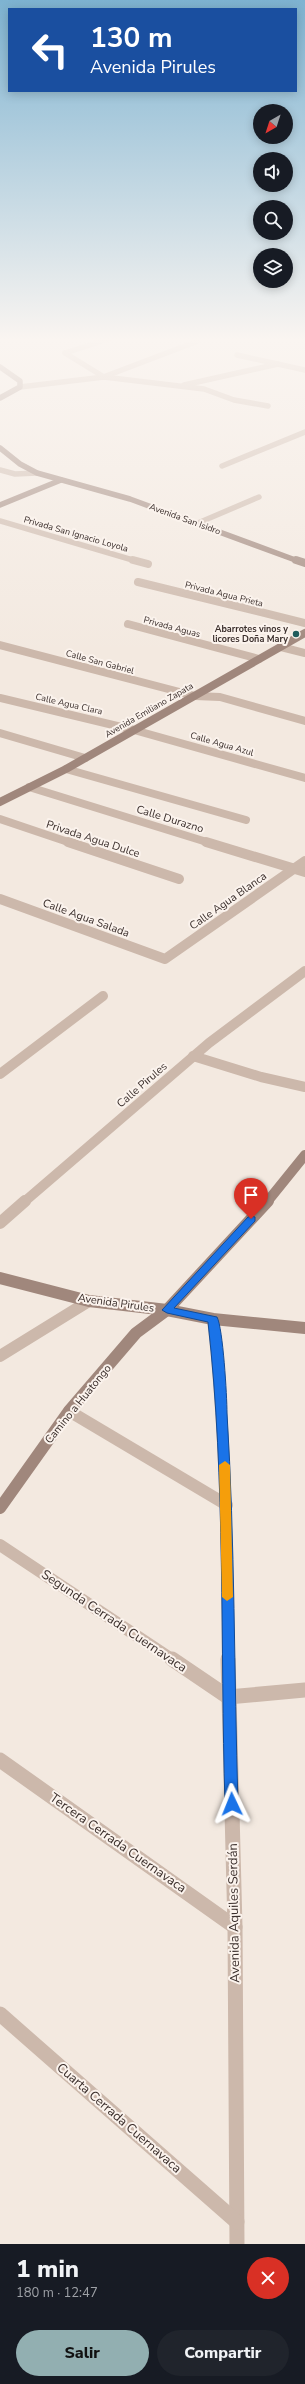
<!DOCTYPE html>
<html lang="es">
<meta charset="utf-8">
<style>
body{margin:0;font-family:"Nunito Sans",sans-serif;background:#20242c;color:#f1f3f6;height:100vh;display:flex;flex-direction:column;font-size:15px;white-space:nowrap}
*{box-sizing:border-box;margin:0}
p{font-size:13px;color:#9ea1a6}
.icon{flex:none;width:22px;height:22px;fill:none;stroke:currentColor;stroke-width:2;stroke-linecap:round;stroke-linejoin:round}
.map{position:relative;height:2244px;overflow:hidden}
.side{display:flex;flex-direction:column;background:#171b24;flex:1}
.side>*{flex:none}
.hud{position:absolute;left:8px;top:8px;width:289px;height:84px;border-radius:0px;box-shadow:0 2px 10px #0003;background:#1a4fa0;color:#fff;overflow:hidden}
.needle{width:26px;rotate:219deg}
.buttons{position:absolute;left:253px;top:104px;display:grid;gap:8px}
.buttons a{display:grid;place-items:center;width:40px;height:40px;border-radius:50%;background:#171b24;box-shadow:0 2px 10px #0003;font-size:20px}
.pin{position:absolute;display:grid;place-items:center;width:34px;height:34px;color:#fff;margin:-41px -17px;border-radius:50% 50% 50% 0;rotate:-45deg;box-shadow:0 0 4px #0007}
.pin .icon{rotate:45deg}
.me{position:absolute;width:44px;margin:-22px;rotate:358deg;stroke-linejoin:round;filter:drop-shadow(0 0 3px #0008)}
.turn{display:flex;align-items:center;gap:14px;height:84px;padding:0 16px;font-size:18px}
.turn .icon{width:52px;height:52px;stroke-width:2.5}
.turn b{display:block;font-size:28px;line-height:34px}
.round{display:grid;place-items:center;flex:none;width:42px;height:42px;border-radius:21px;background:#20242c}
.summary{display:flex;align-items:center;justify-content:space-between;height:68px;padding:0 16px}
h1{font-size:24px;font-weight:800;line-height:30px}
.cta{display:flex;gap:8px;margin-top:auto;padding:8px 16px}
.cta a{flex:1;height:46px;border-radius:24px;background:#92afb1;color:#111;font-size:16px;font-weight:800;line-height:46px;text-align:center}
.cta a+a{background:#20242c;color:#f1f3f6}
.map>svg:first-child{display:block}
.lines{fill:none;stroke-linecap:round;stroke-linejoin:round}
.street-far4{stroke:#ccb8ab;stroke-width:5.5}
.street-far3{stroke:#ccb8ab;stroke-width:8}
.street-far2{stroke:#ccb8ab;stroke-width:10}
.street-far1{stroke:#ccb8ab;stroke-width:12}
.street{stroke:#ccb8ab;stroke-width:15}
.secondary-far3{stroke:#a0877c;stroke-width:5.5}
.secondary-far2{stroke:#a0877c;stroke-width:8}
.secondary-far1{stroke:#a0877c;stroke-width:10}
.secondary{stroke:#a0877c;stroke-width:12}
.route{fill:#1a73e8;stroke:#114b97}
.slow{fill:#f59e0b}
.poi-dot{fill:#1f5c5c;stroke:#fbf3ed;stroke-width:1.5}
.labels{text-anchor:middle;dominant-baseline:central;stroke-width:4;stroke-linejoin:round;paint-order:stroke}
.far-street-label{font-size:9px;fill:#3a2e2b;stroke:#fbf3ed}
.far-poi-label{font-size:9px;font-weight:bold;fill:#3a2e2b;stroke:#fbf3ed;text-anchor:end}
.street-label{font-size:11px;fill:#3a2e2b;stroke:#fbf3ed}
.near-street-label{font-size:13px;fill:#3a2e2b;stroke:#fbf3ed}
</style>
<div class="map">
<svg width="305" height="2244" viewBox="0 0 305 2244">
<rect width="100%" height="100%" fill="#f3e9e0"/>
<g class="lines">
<g class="street-far4">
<path d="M65,353L104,377"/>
<path d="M65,353L108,339"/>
<path d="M237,355L305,370"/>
<path d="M106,376L198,341"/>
<path d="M184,385L278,364"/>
<path d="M20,387L104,377L204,389L234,400L268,406"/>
<path d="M222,466L305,432"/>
<path d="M0,470L15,474L37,473"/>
<path d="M0,521L136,561"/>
<path d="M198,523L259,497"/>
</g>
<g class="street-far3">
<path d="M133,560L148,564"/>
<path d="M138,582L305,623"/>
<path d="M128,624L259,659"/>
<path d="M0,645L195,696L220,697L305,721"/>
<path d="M281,647L305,653"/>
<path d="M0,698L134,730L305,778"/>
<path d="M0,733L85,758"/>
<path d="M66,769L246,820"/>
<path d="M29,787L210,843"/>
<path d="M0,819L71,843"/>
</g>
<g class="street-far2">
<path d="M68,842L179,879"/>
<path d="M206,842L305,872"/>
<path d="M0,899L165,959L305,861"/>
<path d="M193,1056L261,1077L305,1087"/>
<path d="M0,1074L103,996"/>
<path d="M24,1202L209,1043L305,971"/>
</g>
<g class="street-far1">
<path d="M0,1223L25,1201"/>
<path d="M213,1319C226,1433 227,1546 228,1660"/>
<path d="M0,1356L89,1301"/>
<path d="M69,1411L227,1505"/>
<path d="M0,1545L173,1660"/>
</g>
<g class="street">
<path d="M172,1659L228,1697"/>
<path d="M228,1659L235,1927L237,2244"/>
<path d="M228,1697L305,1690"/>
<path d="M0,1760L235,1927"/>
<path d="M0,2014L237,2222"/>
</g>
<g class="secondary-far3">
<path d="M0,367L20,381V387L0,398"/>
<path d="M0,448L20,464L37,473L130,499L298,561"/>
<path d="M0,505L61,480"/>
</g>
<g class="secondary-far2">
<path d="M296,560L305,563"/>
<path d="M0,802L66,769L305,633"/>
</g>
<path class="secondary-far1" d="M267,1202L305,1155"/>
<g class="secondary">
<path d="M0,1278L89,1301L167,1310L213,1319L305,1328"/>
<path d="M0,1508L69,1411L136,1333L167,1310L268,1201"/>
</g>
</g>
<linearGradient id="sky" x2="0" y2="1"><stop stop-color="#7eb3d1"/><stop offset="0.52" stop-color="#faf5f1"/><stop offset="1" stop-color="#faf5f1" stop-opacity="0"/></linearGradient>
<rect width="305" height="653" fill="url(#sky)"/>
<path class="route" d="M251,1216L255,1217V1221L174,1308L217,1317C223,1328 227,1396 227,1413C235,1543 234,1674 238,1804L236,1808H227L225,1804C220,1643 226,1482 208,1322L167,1313L162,1310L248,1217Z"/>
<path class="slow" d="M225,1461L230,1465L233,1597L227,1601L222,1597L219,1465Z"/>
<circle class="poi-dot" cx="296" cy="634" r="4"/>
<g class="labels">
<g class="far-street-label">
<text transform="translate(185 519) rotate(20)">Avenida San Isidro</text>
<text transform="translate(76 534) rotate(16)">Privada San Ignacio Loyola</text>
<text transform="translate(224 594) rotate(14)">Privada Agua Prieta</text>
<text transform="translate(172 627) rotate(15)">Privada Aguas</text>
<text transform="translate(100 662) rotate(15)">Calle San Gabriel</text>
<text transform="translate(69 704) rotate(13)">Calle Agua Clara</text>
<text transform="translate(149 710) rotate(-30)">Avenida Emiliano Zapata</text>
<text transform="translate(222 744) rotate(16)">Calle Agua Azul</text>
</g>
<g class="far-poi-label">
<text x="288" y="629">Abarrotes vinos y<tspan x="288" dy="10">licores Doña Mary</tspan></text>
</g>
<g class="street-label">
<text transform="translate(170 819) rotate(17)">Calle Durazno</text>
<text transform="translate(93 839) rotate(18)">Privada Agua Dulce</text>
<text transform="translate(228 901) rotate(-35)">Calle Agua Blanca</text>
<text transform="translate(86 918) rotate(20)">Calle Agua Salada</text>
<text transform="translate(142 1085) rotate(-41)">Calle Pirules</text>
<text transform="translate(116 1303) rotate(8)">Avenida Pirules</text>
<text transform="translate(78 1404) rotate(-51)">Camino a Huatongo</text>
</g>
<g class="near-street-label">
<text transform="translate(114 1621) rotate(34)">Segunda Cerrada Cuernavaca</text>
<text transform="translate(118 1843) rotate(35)">Tercera Cerrada Cuernavaca</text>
<text transform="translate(234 1913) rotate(-91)">Avenida Aquiles Serdán</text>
<text transform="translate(119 2118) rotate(41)">Cuarta Cerrada Cuernavaca</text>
</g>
</g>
</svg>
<div class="buttons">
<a><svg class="needle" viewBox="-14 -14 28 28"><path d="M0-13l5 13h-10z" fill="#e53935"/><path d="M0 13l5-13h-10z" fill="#9ea1a6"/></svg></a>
<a><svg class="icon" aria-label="sound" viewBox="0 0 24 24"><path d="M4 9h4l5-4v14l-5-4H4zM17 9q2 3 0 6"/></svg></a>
<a><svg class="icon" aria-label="search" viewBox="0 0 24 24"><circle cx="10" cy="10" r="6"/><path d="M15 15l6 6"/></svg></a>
<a><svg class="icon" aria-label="layers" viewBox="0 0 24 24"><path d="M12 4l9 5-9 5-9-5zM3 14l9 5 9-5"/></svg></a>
</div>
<div class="pin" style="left:251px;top:1219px;background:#d93025"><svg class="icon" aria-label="arrive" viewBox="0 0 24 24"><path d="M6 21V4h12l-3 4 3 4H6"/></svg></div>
<svg class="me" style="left:232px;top:1804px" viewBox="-20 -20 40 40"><path d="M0-17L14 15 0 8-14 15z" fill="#1a73e8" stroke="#fff" stroke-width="4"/></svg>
<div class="hud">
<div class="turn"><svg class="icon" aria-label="left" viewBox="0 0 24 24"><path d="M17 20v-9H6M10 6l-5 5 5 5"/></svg><div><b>130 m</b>Avenida Pirules</div></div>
</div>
</div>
<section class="side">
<div class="summary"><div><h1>1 min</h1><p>180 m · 12:47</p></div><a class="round" style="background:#d93025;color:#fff"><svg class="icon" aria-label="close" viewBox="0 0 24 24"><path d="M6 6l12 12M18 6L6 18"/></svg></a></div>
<div class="cta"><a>Salir</a><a>Compartir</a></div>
</section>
